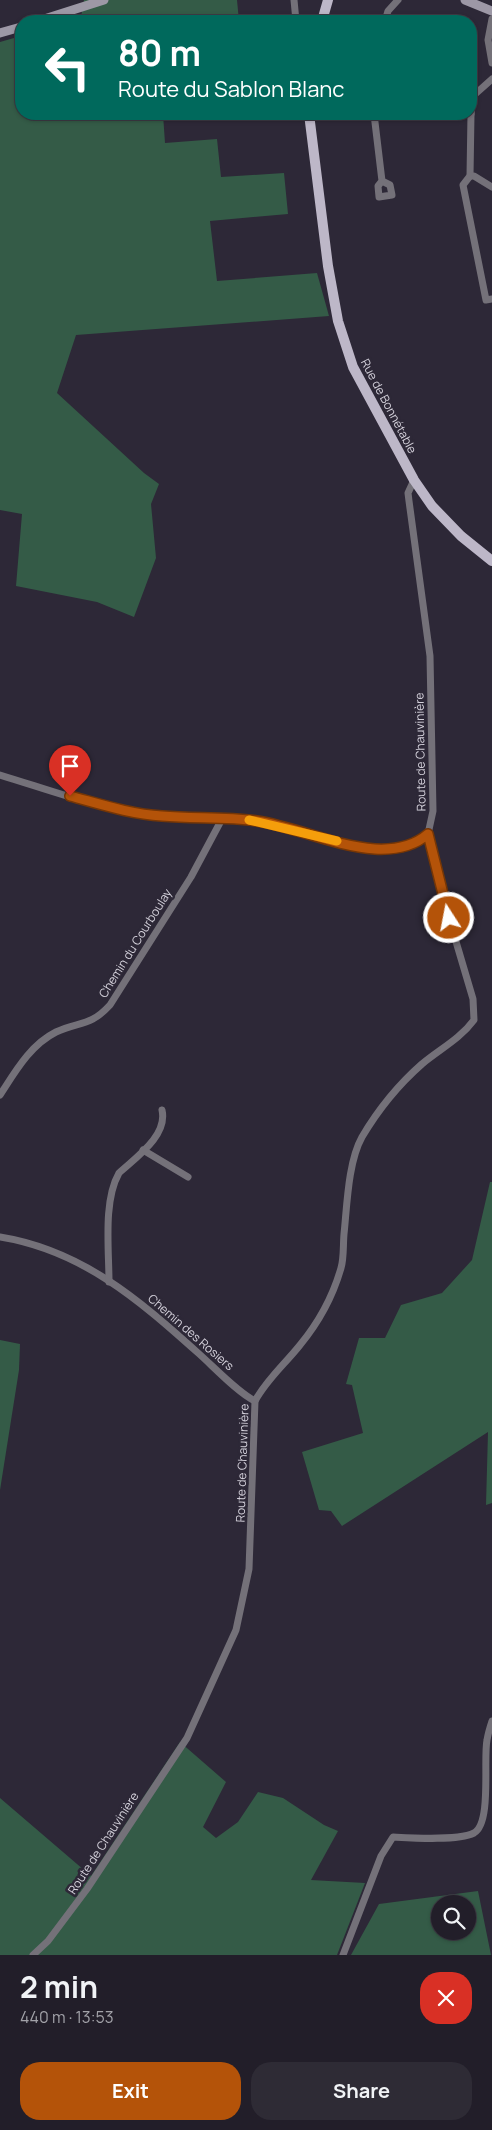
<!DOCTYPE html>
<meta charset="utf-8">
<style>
body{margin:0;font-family:Manrope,sans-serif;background:#2e2b35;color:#f1f3f6;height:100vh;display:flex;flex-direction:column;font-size:19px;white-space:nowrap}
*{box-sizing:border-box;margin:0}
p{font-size:16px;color:#a2a2a8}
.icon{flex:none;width:28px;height:28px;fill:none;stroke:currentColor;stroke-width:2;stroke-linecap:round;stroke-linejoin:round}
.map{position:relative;height:1955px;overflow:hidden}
.panel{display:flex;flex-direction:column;background:#221e29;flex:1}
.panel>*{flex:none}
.banner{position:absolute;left:15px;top:15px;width:462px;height:105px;border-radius:20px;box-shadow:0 1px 4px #0004,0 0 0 1px #3f3c46;background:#00695c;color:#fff;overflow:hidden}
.buttons{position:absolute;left:431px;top:1895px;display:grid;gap:10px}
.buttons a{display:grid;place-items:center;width:45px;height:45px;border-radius:50%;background:#221e29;box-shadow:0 1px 4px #0004,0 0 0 1px #3f3c46;font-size:25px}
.pin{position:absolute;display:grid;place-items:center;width:42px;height:42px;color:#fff;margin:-51px -21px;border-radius:50% 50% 50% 0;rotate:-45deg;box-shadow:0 0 5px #0007}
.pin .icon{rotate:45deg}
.me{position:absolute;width:55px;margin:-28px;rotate:349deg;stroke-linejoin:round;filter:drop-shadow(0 0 4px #0008)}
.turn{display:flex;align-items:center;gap:18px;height:105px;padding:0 20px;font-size:22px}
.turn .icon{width:65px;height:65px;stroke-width:2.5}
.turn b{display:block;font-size:35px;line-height:42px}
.round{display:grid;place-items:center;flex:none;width:52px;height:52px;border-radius:20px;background:#2e2b35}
.headline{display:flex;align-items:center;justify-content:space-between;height:85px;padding:0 20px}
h1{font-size:30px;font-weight:700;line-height:38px}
.cta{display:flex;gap:10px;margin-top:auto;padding:10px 20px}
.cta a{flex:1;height:58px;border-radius:20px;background:#b45309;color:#fff;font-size:20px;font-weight:700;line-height:58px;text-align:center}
.cta a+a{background:#2e2b35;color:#f1f3f6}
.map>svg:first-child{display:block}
.green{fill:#345b47;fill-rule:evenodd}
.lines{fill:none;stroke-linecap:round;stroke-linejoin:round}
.street{stroke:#747179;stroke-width:7}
.secondary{stroke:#9d98a6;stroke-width:9}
.primary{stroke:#bdb7c8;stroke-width:10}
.route-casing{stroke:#753606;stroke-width:12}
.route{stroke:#b45309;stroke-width:9}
.slow{stroke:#f59e0b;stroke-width:9}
.labels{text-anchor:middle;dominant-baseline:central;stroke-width:5;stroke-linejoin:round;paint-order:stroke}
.street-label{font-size:12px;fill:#d5d2dc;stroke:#2d2837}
</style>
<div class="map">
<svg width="492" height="1955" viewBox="0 0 492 1955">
<rect width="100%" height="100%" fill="#2d2837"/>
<g class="green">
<path d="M84,0H237L239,21H67L81,17Z"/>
<path d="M21,36V114H163L165,143L217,139L221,177L284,173L288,214L210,221L217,281L317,273L329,316L76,335L57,393L144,473L159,484L151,504L156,558L134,617L97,602L16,586L22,514L0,510V42Z"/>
<path d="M490,1182H492V1503L486,1505L488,1432L342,1526L331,1511L319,1510L302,1452L363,1433L352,1385L346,1384L359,1338H385L401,1305L442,1293L472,1260Z"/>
<path d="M0,1340L20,1344L19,1370L0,1490Z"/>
<path d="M180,1742L226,1782L203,1827L216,1838L238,1822L258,1792L283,1798L324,1825L338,1831L311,1880L365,1883L337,1955H0V1798L91,1876Z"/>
<path d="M478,1891L491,1955H351L379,1904ZM440,1904H468V1931H440Z"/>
</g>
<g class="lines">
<g class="street">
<path d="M294,0L296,21"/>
<path d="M492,19L488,40L492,63"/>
<path d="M385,21L388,11L398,0"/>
<path d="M374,114L382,181L378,186L379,197L392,195L390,185L382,181"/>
<path d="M471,114L470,176L463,185L486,300L492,299"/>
<path d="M471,114L473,96L492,79"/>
<path d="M470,176H474L492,187"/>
<path d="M0,775C53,791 107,812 162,816C193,819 225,816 257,821C306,828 383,871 428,834"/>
<path d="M0,1095C15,1072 30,1045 56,1032C79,1021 90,1027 110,1005L191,877L223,817"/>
<path d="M143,1150L188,1177"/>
<path d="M0,1237C81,1250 138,1299 197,1352C212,1365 238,1393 255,1401"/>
<path d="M109,1282C109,1250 103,1201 119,1173C135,1158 168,1136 162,1110"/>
<path d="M33,1955L48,1941L87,1889L187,1738L236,1630L249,1569L255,1401C267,1379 285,1364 300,1345C319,1322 333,1296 341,1268C344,1258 343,1245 344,1234C347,1206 348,1162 362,1137C378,1110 398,1085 422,1064C440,1049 460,1039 474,1020L473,999L449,918L428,834L433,811L430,656L409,501L408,493L414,480"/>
<path d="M343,1955L381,1856L393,1837C412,1838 458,1841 474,1833C492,1823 483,1759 487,1740C488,1734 490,1727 492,1721"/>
</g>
<g class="secondary">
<path d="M465,0L492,11"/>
<path d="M38,21L104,0"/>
<path d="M0,33L21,27"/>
</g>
<g class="primary">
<path d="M322,21L328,0"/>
<path d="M309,114L328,266L338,321L353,367L414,480L432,506L461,536L492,561"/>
</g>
</g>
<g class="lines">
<defs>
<path id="route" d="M70,796C100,804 130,814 162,816C194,819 225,816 257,821C296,827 334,846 375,849C394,850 413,847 428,834L449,918"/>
</defs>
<use href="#route" class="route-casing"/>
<use href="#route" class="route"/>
<path class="slow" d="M249,820L337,841"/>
</g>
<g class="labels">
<g class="street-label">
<text transform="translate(389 406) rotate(62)">Rue de Bonnétable</text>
<text transform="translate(420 752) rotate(-91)">Route de Chauvinière</text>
<text transform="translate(135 943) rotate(-58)">Chemin du Courboulay</text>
<text transform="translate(191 1332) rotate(41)">Chemin des Rosiers</text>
<text transform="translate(242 1463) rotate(-88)">Route de Chauvinière</text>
<text transform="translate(103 1843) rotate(-57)">Route de Chauvinière</text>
</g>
</g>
</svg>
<div class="buttons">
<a><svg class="icon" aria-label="search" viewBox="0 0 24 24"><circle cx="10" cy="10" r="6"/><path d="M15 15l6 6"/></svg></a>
</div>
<div class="pin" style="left:70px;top:796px;background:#d93025"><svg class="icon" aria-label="arrive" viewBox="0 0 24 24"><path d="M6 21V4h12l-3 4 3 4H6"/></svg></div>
<svg class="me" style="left:449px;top:918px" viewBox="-20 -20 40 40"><circle r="17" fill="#b45309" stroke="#fff" stroke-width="3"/><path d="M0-11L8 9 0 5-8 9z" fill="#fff"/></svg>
<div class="banner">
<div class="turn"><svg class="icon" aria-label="left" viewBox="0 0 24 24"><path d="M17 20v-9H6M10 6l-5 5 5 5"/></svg><div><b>80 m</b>Route du Sablon Blanc</div></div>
</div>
</div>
<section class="panel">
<div class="headline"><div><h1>2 min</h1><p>440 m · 13:53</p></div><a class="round" style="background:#d93025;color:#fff"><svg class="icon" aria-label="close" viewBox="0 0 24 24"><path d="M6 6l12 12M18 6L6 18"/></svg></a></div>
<div class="cta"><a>Exit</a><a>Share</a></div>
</section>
